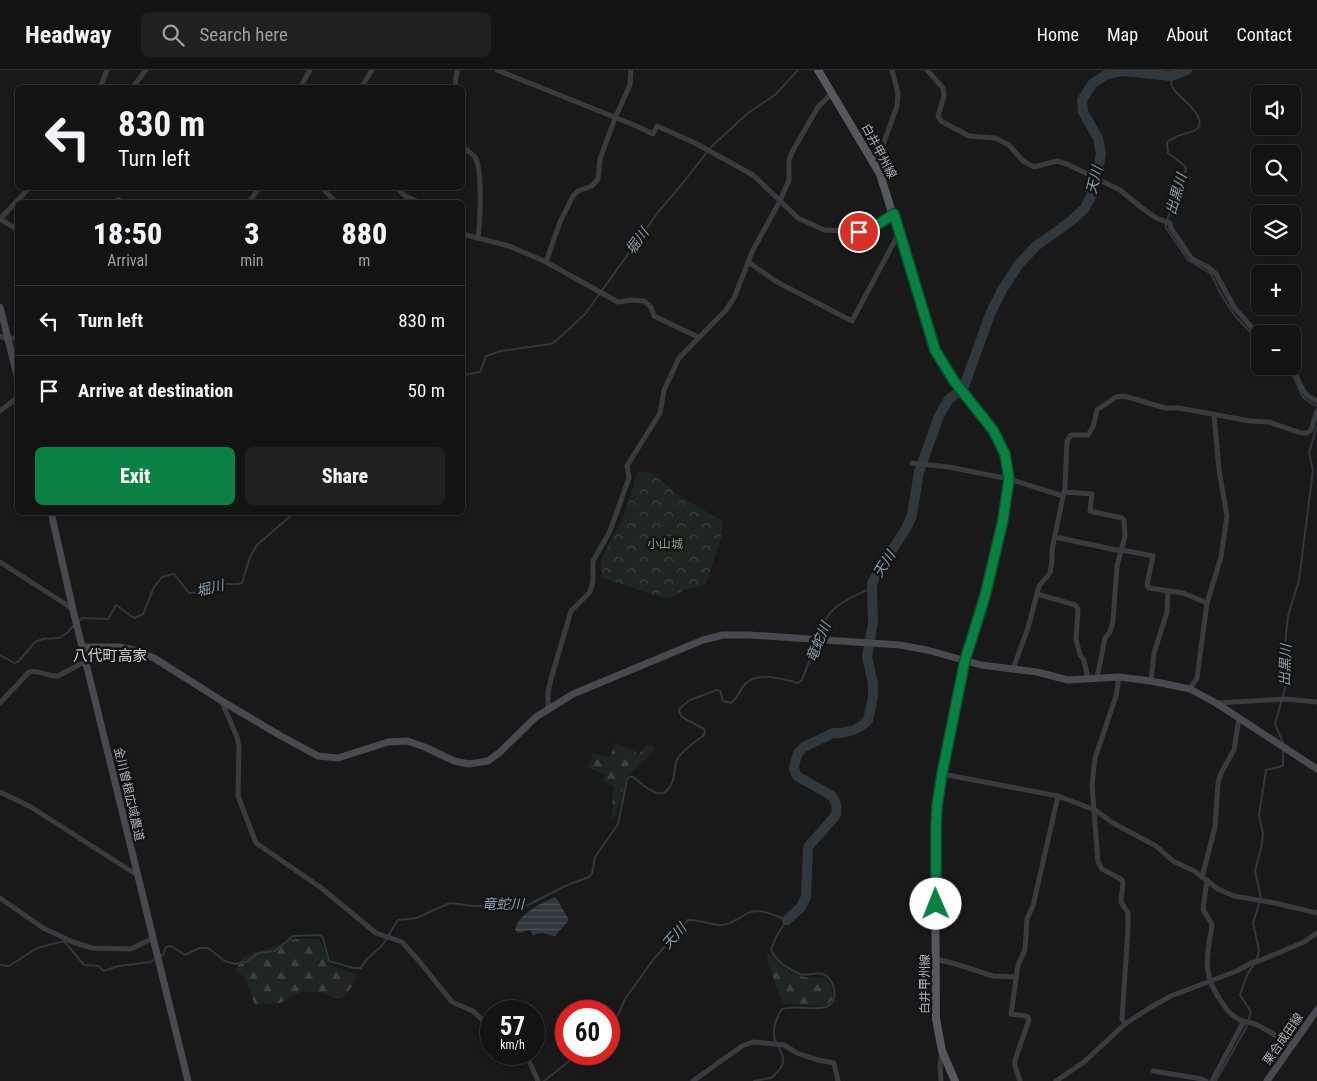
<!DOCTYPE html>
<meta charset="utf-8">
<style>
body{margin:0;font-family:"Roboto Condensed","Noto Sans JP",sans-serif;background:#202022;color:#f1f3f6;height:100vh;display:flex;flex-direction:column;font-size:19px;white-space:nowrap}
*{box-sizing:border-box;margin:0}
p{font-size:16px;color:#9d9ea0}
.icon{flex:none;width:28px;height:28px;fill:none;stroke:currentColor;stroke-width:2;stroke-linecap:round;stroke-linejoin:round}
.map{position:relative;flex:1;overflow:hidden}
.drawer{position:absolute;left:15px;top:130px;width:450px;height:315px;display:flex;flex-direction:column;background:#131314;border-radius:8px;box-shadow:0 2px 8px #0003,0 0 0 1px #323234}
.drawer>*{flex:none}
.top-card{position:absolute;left:15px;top:15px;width:450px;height:105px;border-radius:8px;box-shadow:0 2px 8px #0003,0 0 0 1px #323234;background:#131314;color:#f1f3f6;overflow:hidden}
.fabs{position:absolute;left:1251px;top:15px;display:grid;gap:10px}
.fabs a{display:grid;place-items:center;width:50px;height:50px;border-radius:8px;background:#131314;box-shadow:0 2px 8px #0003,0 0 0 1px #323234;font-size:25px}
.speed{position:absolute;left:480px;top:930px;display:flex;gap:10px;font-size:25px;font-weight:700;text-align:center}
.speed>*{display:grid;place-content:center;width:65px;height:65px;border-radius:50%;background:#131314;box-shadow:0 2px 8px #0003,0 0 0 1px #323234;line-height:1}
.speed small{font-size:12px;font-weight:400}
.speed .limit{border:8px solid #d22;background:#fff;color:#111}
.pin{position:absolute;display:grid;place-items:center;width:42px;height:42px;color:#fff;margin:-21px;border:2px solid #fff;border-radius:50%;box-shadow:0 1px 5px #0007}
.me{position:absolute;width:55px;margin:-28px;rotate:359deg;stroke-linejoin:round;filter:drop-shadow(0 0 4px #0008)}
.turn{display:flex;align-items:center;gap:18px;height:105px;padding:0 20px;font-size:22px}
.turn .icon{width:65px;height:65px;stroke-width:2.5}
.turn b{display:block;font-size:35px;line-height:42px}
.eta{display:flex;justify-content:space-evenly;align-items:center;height:85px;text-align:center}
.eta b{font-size:30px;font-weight:800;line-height:35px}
.cta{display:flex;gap:10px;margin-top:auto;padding:10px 20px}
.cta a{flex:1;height:58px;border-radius:8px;background:#0b8043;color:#fff;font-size:20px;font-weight:800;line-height:58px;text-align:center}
.cta a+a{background:#202022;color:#f1f3f6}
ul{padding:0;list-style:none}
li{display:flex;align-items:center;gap:15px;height:70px;padding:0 20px;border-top:1px solid #323234}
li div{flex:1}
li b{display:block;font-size:19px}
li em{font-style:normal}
header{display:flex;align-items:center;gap:30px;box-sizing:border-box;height:70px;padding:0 25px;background:#131314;border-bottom:1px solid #323234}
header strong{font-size:24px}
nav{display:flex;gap:28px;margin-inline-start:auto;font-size:18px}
.search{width:350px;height:45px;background:#202022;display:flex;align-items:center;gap:12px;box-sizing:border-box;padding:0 18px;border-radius:8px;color:#9d9ea0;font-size:19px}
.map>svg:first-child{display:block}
.forest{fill:url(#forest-firs)}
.park{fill:url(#park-crowns)}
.water{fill:url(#water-rules)}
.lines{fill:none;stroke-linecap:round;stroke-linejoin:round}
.stream{stroke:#30373d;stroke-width:2}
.river{stroke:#30373d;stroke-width:10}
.street{stroke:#3a3b3f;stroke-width:5}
.secondary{stroke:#484a4f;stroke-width:7}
.primary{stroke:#57585e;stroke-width:8}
.route-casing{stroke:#07532c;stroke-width:12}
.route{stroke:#0b8043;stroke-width:9}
.labels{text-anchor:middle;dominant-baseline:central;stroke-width:5;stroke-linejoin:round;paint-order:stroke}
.street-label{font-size:12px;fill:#adb0b9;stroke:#141415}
.park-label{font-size:12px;fill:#86a188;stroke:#141415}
.water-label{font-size:14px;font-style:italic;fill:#889caf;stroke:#141415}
.quarter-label{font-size:15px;fill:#cdcfd5;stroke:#141415}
</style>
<header>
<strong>Headway</strong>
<div class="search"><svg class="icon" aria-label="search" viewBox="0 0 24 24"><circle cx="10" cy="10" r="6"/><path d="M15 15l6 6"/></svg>Search here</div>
<nav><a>Home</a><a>Map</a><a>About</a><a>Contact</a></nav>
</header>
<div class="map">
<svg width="1317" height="1011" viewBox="0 0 1317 1011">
<defs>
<pattern id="forest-firs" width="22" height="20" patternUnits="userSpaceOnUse" patternTransform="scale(1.25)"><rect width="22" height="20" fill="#1f2520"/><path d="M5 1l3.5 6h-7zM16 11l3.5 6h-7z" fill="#3d423e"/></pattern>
<pattern id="park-crowns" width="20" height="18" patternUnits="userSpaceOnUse" patternTransform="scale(1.25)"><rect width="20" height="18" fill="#1f2520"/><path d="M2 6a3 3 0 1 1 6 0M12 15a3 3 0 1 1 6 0" fill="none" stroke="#3d423e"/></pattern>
<pattern id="water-rules" width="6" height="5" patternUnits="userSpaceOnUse" patternTransform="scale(1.25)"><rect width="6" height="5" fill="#30373d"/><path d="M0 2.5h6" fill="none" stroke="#4b5157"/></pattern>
</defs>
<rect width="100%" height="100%" fill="#19191a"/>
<g class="forest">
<path d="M615,673L636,682L637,686L646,676L651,674L655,680L626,708L616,745L612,750L613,716L604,712V704L588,698L593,683L610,687Z"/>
<path d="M295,869H318L322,874L329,895L356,904L353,915L344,928H335L321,922H301L280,933L255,935L245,908L236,900L243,887Z"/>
<path d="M769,883C777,893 788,902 800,906C818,911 831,900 833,929L827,935C812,937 797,933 782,934L766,886Z"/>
</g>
<path class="park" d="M638,402H650L683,428L723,451L721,468L706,514L684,520L672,527L663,528L603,508L600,498L602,487L622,450Z"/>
<path class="water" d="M554,828L557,829L569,850L555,866L541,863L533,865L530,860L519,863L515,861C516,846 541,832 554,828Z"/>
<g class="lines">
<g class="stream">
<path d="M1171,6C1171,12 1171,16 1175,21C1181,28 1206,46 1198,58C1194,64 1177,62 1167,73L1168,83L1185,96L1186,100L1166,153V158L1188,190L1211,204L1222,226L1235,246L1260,272"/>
<path d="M710,78L748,43L775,25L798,0"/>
<path d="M1283,296C1286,299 1289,302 1292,305C1303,321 1295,326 1317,336"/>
<path d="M462,308L468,304L480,302L486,286L501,281L551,274L557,270L585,244L659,141L682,114L707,82"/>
<path d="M79,551L82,548L108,549L116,535L134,548L143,544L154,517L162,507L174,504L189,523C201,524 209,515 221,514C230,513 233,516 242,513L250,487L257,475L295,442"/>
<path d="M818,568C821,560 824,551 830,543C840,531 860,524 873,517"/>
<path d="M0,585L14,593L18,592L35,572L43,569L59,568L67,563L75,554"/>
<path d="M1283,673L1275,654L1287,611L1284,585L1288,546L1299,510L1313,400L1309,383L1317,356"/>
<path d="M161,886L163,885L166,877L171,876L185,885L200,878H208L225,891L235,894L246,892L259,883L275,881L293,866L320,865L323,868L329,891L354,898H361C367,885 375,885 383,874C389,867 392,858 398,850L416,848L450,833L474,836H526L565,816L589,807L592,803L595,787L618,754L627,709L630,707H633C647,718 664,736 673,710C675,704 674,696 677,690C681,681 695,672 703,666L705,662L704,659L682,647L679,642L680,638L690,630L717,620L720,621L723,631L731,633C738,628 739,621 745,614C757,601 783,609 798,613L802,610L816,573"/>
<path d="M1257,890L1259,880L1253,853L1261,828L1255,801L1262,774L1263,764L1259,745L1266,700L1283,696V680"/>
<path d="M0,895L9,896L37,878L64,871L84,895L98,896L104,901L118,896L151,892L156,888"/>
<path d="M609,959L619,943L625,929L653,890L688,850C699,849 711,855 722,855C737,854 745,840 758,841C767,841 778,847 787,850L776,867L771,880C776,891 789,900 800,904C807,906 816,902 823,904C834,908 840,930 828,936C814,942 797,934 782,939C777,947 770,962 776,972"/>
<path d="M544,1011L578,984"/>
<path d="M754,1011L771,1008C784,997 787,991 778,976"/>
<path d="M1216,1011L1246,958L1251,942L1240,925L1247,905L1254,894"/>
</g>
<path class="river" d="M787,850L801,837L806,827L808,777L836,745C837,737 837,732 832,726L797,706L794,699L795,692L798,683L804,677L833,663H841L854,660L863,655L868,650L873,627V613L867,587L873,552L872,513L883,494L907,457L912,445L919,402L939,346L949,329L963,319L991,242L1002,220L1019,194L1036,176L1071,151L1084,139L1093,123V109L1099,94L1101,84L1098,68L1083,42L1082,30L1093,13L1106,5L1122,1L1171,6L1187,0"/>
<g class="street">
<path d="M497,0L634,55L653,64L657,56L695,73L753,105L798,148L824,160L859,162L869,160L894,144"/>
<path d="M927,0L943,18L944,26L938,46L941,51L969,66L995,68L1009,75L1023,91L1034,97L1057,91L1067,94L1120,120L1142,138L1156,148L1170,153L1171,158L1192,189L1208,197L1216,204L1234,237L1260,267"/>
<path d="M100,18L107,0"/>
<path d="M132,18L146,0"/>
<path d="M300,18L310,0"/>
<path d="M361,18L372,0"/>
<path d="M455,18L457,0"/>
<path d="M462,77C466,80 472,83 475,87C483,101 480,151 478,168"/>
<path d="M875,93L879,86L897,36L898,23L892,0"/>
<path d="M322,118L336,132"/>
<path d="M397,118L405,126L419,132"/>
<path d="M114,132L118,130L125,132"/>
<path d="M249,132L259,118"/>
<path d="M18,160L0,149L29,118"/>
<path d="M462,164L509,176L546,192L618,232L632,230L644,231L651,237L654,246L698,267"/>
<path d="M546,192L560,152L573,126L578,121L592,116L598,109L600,89L615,48L630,15L631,0"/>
<path d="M748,192L777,212L852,251L899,163"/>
<path d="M0,266L7,269L18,267"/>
<path d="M1289,296C1303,310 1297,323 1317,331"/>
<path d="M0,341L18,327"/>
<path d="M912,393L949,397L1009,409L1063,426"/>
<path d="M1064,422L1092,424L1090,441L1122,448L1124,450L1125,466L1117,496L1113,551L1110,562L1105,568L1097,608"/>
<path d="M1055,467L1121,481"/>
<path d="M1122,480L1153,486L1147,515L1149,518L1183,523L1207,533"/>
<path d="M0,492L73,539"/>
<path d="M1037,524L1075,535L1078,539L1076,569L1080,585L1084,590L1088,609"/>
<path d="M1013,599L1028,558L1039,516L1050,503L1052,491V480L1065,417L1067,371L1071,365H1088L1093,357L1097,340L1116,327L1124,326L1165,338H1179L1250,351L1269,352L1301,363H1307L1311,360L1317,341"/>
<path d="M1119,607L1116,626L1095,688L1092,715L1098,792L1102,799L1121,809L1123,812L1121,832L1128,843V859L1122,949L1125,954"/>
<path d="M1151,611L1154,583L1167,542L1168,522"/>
<path d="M1190,619L1197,608L1207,533L1221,487L1227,446L1219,400L1214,344"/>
<path d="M222,632L237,667L239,676L238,726L256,773L320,817L376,863L402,872L419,891L452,932L473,941L491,958"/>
<path d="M0,633L29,602C38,599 48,607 58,606L86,591"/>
<path d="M1217,633L1285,629L1317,632"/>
<path d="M548,639V622L551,609L571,541L590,522L593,511V491L610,461L629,408L627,396L660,343L664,320L679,288L726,240L734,228L753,180L780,131L789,110V90L792,82L818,37L832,23"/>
<path d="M942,704L1058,726L1095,740L1113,753L1156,776L1173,791L1194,801L1218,819L1234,826L1275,833L1317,843"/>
<path d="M0,722L31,737L137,805"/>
<path d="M1202,807L1215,757L1218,713L1221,703L1234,680L1239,648"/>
<path d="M1207,810L1203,839C1205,846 1211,849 1212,856C1206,888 1202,906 1223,934C1227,941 1232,946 1240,950C1244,952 1250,952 1255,954C1268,960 1280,968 1292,976"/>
<path d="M0,828L43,858L73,872L92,878L131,879L153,868"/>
<path d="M936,889L956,894L993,906L1016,907"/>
<path d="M526,984L538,1011"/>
<path d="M1153,1001L1202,1009L1206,1011"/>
<path d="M693,1011L742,976L753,972L784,975L797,983L818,990L834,993L838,1011"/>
<path d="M941,1011L940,994L942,982"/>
<path d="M1020,1011L1015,996V990L1029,950L1027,946L1011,944L1018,895L1025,880L1027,849L1033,836L1058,726"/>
<path d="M1056,1011L1084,992L1125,954L1151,937L1171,926L1237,901L1251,893L1259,891L1304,872L1317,863"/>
<path d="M1212,1011L1244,951"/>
</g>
<g class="secondary">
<path d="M0,237L18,309"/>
<path d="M51,442L73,540L188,1011"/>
<path d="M83,577H120L134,580L154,588L222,631L281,666L318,686L338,688L388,672L408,671L427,678L454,691L469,694L488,691L500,682L536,647L573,624L703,570L723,565H749L900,575L927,580L981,595L1037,602L1068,610L1119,607L1151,611L1190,619L1216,633L1317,699"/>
<path d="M1267,1011L1317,940"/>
</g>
<path class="primary" d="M818,0L880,104L935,280L954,311L993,360L1005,384L1008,395L1009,418L1003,449L985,526L965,591L937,736L935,775L936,949L942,981L955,1011"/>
</g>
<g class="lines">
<defs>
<path id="route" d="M859,162L869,160L894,144L935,280L954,311L993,360L1005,384L1009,409L1003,450L985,526L965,590L942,704L937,736L936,757V834"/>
</defs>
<use href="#route" class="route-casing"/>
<use href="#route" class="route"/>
</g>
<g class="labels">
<g class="street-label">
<text transform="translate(879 81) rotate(62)">白井甲州線</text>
<text transform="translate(129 724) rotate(77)">金川曽根広域農道</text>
<text transform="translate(925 914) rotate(-90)">白井甲州線</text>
<text transform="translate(1283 969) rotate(-55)">栗合成田線</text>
</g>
<g class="park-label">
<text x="665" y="474">小山城</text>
</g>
<g class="water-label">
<text transform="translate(1094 110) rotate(-76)">天川</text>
<text transform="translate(1176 124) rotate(-74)">出黒川</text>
<text transform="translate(637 171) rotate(-54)">堀川</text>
<text transform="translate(884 494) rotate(-58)">天川</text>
<text transform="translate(210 518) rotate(-13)">堀川</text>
<text transform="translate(818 572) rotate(-67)">竜蛇川</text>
<text transform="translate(1285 595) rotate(-88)">出黒川</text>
<text x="503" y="834">竜蛇川</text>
<text transform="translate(674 866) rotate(-48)">天川</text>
</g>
<g class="quarter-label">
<text x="110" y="586">八代町高家</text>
</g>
</g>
</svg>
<div class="fabs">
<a><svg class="icon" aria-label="sound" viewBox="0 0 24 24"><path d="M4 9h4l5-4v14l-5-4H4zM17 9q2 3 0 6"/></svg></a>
<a><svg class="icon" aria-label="search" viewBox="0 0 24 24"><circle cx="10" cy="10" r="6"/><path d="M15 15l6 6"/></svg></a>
<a><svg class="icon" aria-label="layers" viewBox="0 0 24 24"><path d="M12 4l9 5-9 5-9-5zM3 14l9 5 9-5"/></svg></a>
<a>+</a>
<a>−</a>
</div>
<div class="speed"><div>57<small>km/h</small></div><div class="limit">60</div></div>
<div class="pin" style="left:859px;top:162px;background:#d93025"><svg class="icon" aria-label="arrive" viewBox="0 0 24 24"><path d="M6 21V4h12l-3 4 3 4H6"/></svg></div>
<svg class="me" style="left:936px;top:834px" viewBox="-20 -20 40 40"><circle r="19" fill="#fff"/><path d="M0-13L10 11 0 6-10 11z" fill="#0b8043"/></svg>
<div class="top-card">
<div class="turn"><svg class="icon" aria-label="left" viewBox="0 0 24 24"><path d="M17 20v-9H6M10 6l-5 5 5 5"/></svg><div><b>830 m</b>Turn left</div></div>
</div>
<section class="drawer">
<div class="eta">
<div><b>18:50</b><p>Arrival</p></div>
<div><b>3</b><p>min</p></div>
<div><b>880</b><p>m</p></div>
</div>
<ul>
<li><svg class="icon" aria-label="left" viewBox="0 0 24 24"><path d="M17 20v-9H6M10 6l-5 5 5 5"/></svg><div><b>Turn left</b></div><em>830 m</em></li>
<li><svg class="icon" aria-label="arrive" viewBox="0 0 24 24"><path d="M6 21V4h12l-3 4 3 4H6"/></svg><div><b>Arrive at destination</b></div><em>50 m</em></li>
</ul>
<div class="cta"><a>Exit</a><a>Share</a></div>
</section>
</div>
